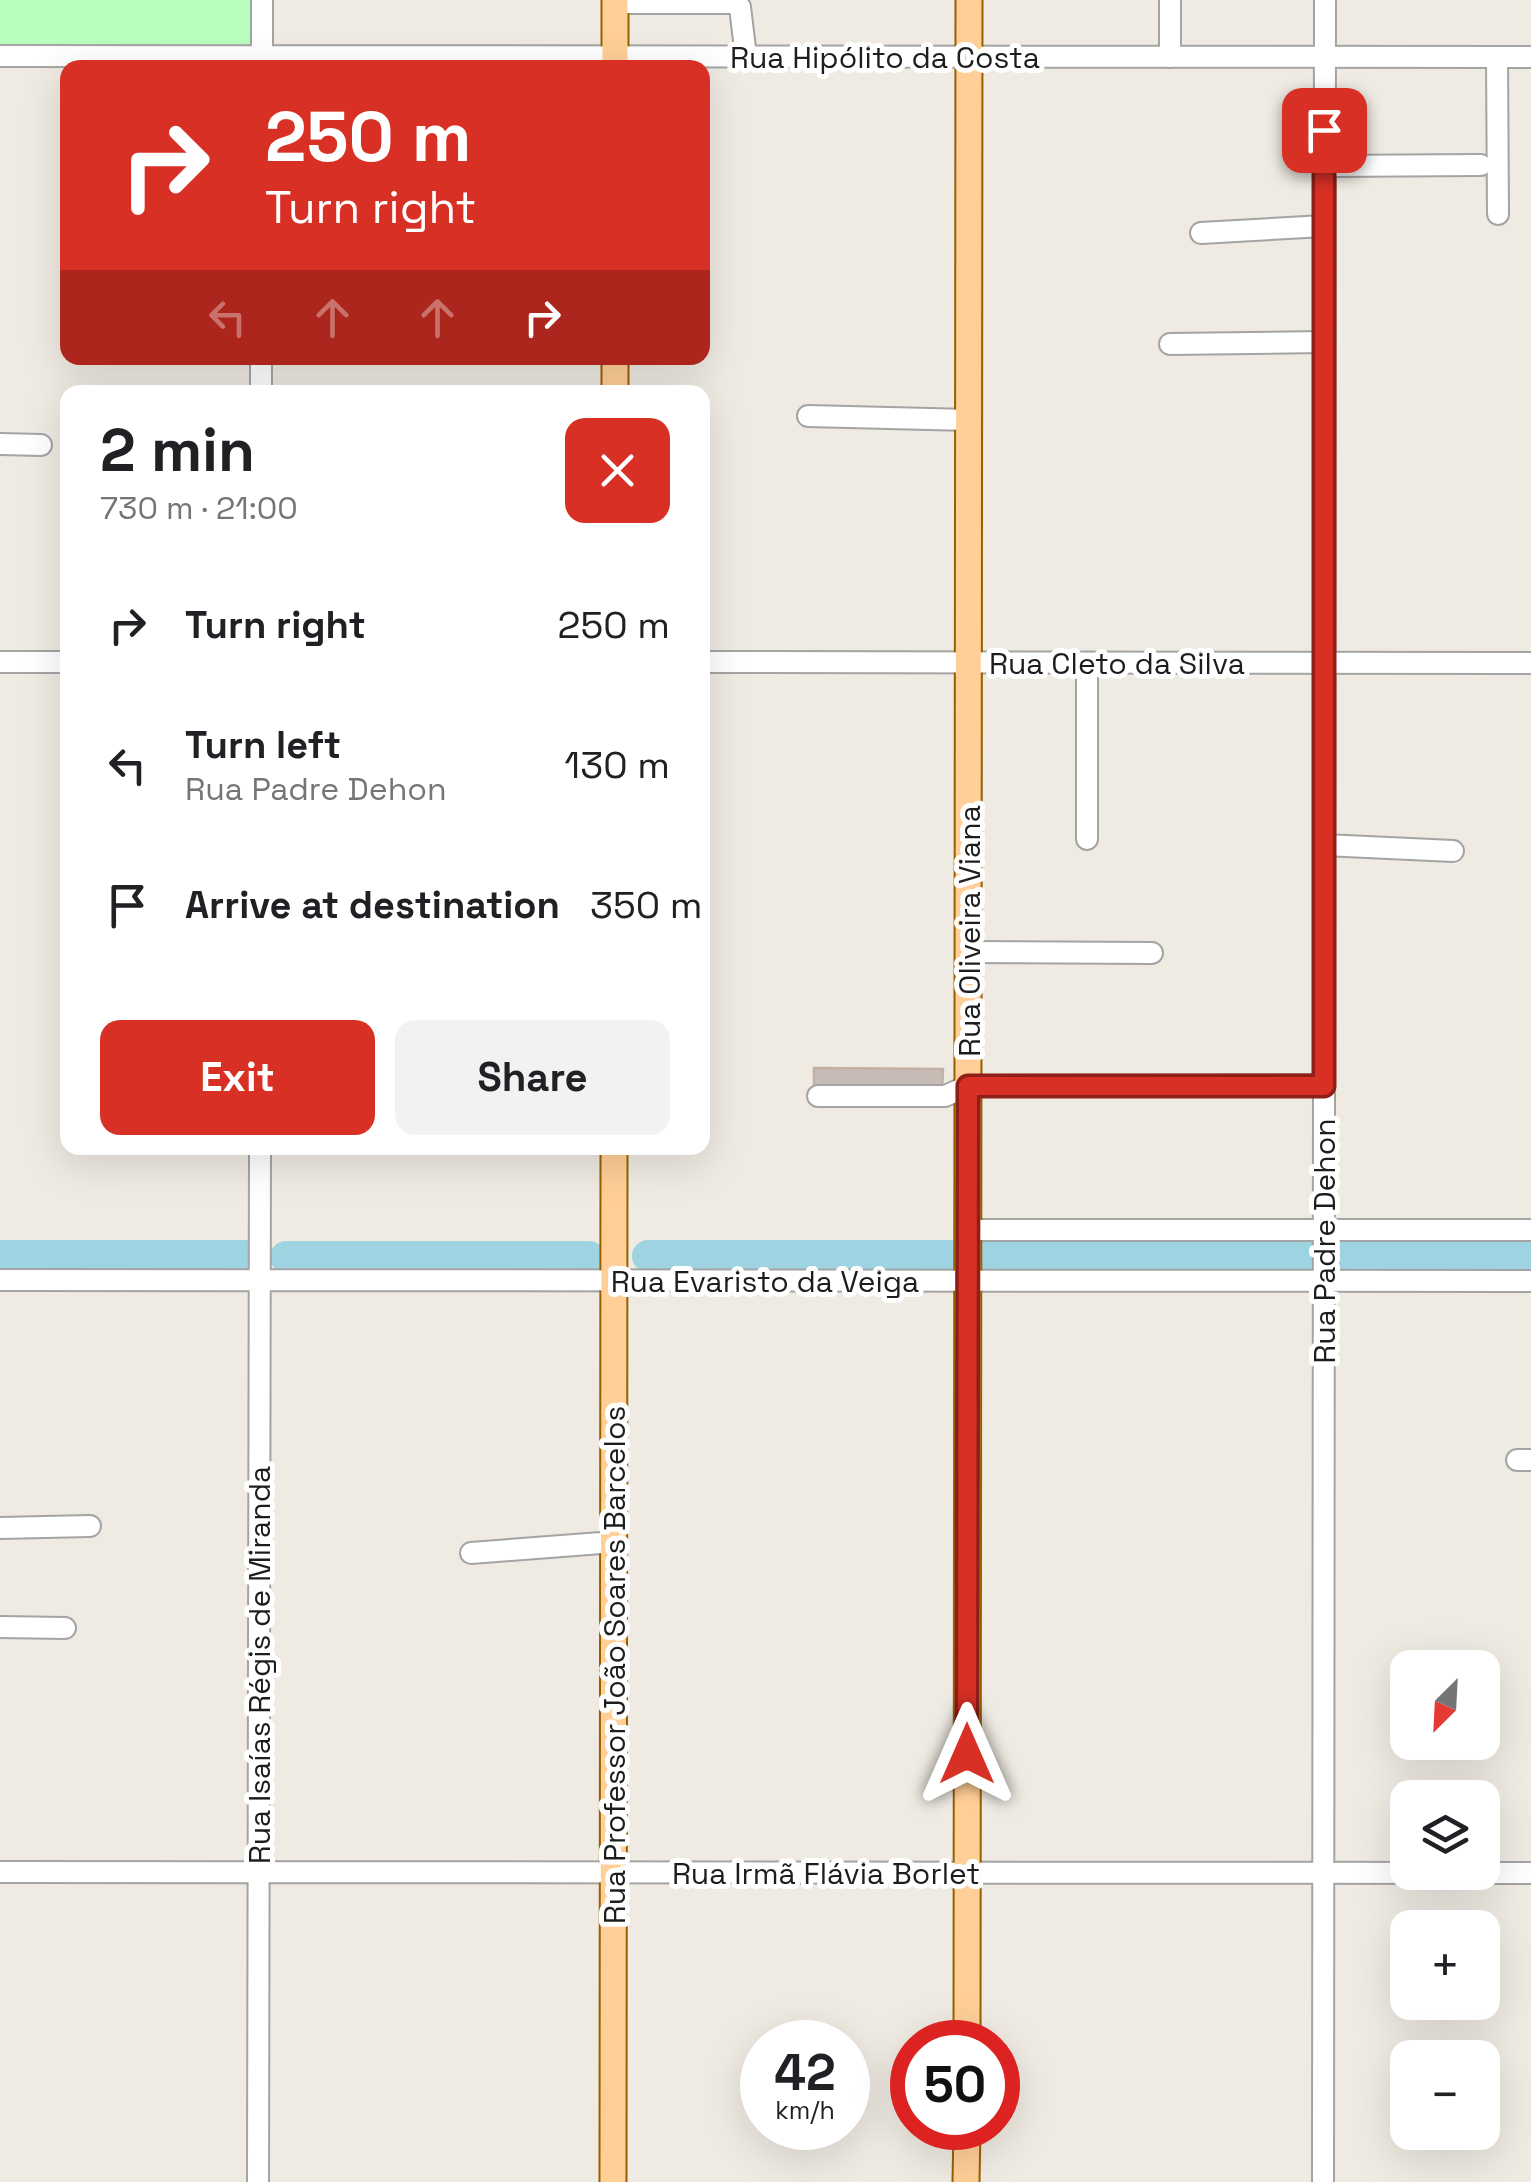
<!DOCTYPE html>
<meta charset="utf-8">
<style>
body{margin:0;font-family:"Space Grotesk",sans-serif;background:#f2f2f2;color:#202124;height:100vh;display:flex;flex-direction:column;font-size:38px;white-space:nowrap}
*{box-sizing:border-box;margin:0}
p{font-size:32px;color:#757577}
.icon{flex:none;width:55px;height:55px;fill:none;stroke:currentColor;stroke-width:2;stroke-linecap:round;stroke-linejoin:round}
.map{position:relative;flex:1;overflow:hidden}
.panel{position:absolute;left:60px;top:385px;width:650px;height:770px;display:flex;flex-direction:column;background:#fff;border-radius:20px;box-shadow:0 10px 40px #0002}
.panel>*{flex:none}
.top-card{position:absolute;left:60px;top:60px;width:650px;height:305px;border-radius:20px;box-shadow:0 10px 40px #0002;background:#d93025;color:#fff;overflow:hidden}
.needle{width:65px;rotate:204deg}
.fabs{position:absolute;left:1390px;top:1650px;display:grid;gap:20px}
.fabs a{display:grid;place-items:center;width:110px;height:110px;border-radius:20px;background:#fff;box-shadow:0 10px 40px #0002;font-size:50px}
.speed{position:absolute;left:740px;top:2020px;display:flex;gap:20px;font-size:50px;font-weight:700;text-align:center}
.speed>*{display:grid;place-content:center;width:130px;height:130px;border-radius:50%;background:#fff;box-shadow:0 10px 40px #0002;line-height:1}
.speed small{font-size:25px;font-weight:400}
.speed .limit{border:15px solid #d22;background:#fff;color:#111}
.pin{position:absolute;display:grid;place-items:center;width:85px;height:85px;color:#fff;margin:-42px;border-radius:20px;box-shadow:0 5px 15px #0006}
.me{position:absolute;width:110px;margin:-55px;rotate:0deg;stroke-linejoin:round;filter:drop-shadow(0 0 8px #0008)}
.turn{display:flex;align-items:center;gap:35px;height:210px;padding:0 40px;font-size:45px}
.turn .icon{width:130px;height:130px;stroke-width:2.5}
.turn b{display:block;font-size:70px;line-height:85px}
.lanes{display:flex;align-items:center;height:95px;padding:0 40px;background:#0003;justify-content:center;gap:50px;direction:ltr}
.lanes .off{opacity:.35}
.round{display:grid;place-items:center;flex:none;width:105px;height:105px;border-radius:20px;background:#f2f2f2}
.summary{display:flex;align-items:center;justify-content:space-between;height:170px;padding:0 40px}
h1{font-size:60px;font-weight:800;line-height:75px}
.primary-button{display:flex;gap:20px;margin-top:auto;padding:20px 40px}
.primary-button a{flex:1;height:115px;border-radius:20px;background:#d93025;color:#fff;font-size:40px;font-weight:800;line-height:115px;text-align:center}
.primary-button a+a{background:#f2f2f2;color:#202124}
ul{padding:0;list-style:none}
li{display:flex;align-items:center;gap:30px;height:140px;padding:0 40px}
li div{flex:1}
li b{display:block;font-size:38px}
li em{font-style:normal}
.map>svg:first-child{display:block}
.park{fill:#bafebd}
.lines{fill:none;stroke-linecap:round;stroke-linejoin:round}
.river{stroke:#9ed4e1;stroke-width:32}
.building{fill:#c7bcb5;stroke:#c2b0a3;stroke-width:2.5}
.minor-casing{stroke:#a4a4a4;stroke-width:24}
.major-casing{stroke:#966000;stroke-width:29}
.minor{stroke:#fff;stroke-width:20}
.major{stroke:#ffcf97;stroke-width:25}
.route-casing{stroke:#8d1f18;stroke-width:25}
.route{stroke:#d93025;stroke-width:18}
.labels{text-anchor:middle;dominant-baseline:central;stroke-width:10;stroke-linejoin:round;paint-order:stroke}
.street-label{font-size:30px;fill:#1d1d1d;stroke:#fff}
</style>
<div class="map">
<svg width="1531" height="2182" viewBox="0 0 1531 2182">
<rect width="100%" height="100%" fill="#efeae2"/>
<rect class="park" x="0" y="0" width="250" height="50"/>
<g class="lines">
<g class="river">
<path d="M984,1255L1531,1257"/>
<path d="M0,1256H246"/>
<path d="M648,1256H949"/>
<path d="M286,1257H589"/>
</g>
</g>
<path class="building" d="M814,1068L943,1069L942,1093L814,1092Z"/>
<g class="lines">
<defs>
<g id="minor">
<path d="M1170,0V57"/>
<path d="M615,3H734L740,7L746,57"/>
<path d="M0,56L1531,57"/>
<path d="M1497,57L1498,214"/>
<path d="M262,66V0"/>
<path d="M1324,166L1481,165"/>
<path d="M1201,233L1324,226"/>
<path d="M1170,344L1324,342"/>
<path d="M261,392V358"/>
<path d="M808,416L969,420"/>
<path d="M0,444L41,445"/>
<path d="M0,662H68"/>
<path d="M702,662L1531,663"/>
<path d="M1087,663V839"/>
<path d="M1324,845L1453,851"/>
<path d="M969,952L1152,953"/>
<path d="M818,1096H945L968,1086L1324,1085"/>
<path d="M968,1230H1531"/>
<path d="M0,1280L1531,1281"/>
<path d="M1517,1460H1531"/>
<path d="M0,1528L90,1526"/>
<path d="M471,1553L614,1542"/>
<path d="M0,1627L65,1628"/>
<path d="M0,1872L1531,1873"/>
<path d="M258,2182L260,1148"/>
<path d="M1323,2182L1325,0"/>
</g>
<g id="major">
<path d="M615,68V0"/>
<path d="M615,392V358"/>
<path d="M967,2042L969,0"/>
<path d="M613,2182L614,1148"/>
<path d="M966,2182L967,2128"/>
</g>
</defs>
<use href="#minor" class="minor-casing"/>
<use href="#major" class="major-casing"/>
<use href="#minor" class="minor"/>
<use href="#major" class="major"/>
</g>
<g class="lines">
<defs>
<path id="route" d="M967,1754L968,1086H1324V130"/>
</defs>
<use href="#route" class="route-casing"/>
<use href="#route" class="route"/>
</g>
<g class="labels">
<g class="street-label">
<text x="885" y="57">Rua Hipólito da Costa</text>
<text x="1117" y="663">Rua Cleto da Silva</text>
<text transform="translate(969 931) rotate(-90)">Rua Oliveira Viana</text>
<text transform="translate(1324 1241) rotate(-90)">Rua Padre Dehon</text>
<text x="765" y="1281">Rua Evaristo da Veiga</text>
<text transform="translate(259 1665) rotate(-90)">Rua Isaías Régis de Miranda</text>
<text transform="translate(614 1665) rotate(-90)">Rua Professor João Soares Barcelos</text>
<text x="826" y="1873">Rua Irmã Flávia Borlet</text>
</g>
</g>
</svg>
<div class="fabs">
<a><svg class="needle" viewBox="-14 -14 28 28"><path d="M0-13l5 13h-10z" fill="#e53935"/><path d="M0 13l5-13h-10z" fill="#757577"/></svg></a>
<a><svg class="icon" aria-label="layers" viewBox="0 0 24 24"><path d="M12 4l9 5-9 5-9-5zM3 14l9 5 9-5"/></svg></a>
<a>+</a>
<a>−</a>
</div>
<div class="speed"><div>42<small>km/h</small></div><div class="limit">50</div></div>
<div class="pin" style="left:1324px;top:130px;background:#d93025"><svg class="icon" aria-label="arrive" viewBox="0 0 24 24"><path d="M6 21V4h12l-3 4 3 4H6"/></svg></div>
<svg class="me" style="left:967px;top:1754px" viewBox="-20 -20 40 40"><path d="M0-17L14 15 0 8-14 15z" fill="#d93025" stroke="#fff" stroke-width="4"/></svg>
<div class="top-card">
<div class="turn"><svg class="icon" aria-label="right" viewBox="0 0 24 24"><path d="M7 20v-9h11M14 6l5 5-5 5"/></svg><div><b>250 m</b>Turn right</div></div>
<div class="lanes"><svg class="icon off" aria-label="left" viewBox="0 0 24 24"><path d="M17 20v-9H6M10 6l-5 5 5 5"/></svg><svg class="icon off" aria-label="ahead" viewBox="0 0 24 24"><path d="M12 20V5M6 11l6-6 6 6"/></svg><svg class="icon off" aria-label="ahead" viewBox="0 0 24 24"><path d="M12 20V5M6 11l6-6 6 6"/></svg><svg class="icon" aria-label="right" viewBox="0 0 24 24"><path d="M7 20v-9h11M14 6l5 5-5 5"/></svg></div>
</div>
<section class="panel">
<div class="summary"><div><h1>2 min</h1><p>730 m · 21:00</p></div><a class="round" style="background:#d93025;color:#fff"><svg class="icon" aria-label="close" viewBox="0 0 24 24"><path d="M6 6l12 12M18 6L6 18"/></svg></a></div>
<ul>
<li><svg class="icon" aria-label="right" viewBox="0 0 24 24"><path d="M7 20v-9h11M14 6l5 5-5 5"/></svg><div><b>Turn right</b></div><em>250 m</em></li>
<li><svg class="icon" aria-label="left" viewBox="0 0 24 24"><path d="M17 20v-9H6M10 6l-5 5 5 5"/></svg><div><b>Turn left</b><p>Rua Padre Dehon</p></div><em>130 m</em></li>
<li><svg class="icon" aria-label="arrive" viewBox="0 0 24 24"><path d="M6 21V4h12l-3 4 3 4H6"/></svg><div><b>Arrive at destination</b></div><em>350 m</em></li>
</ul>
<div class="primary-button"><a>Exit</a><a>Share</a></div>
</section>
</div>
